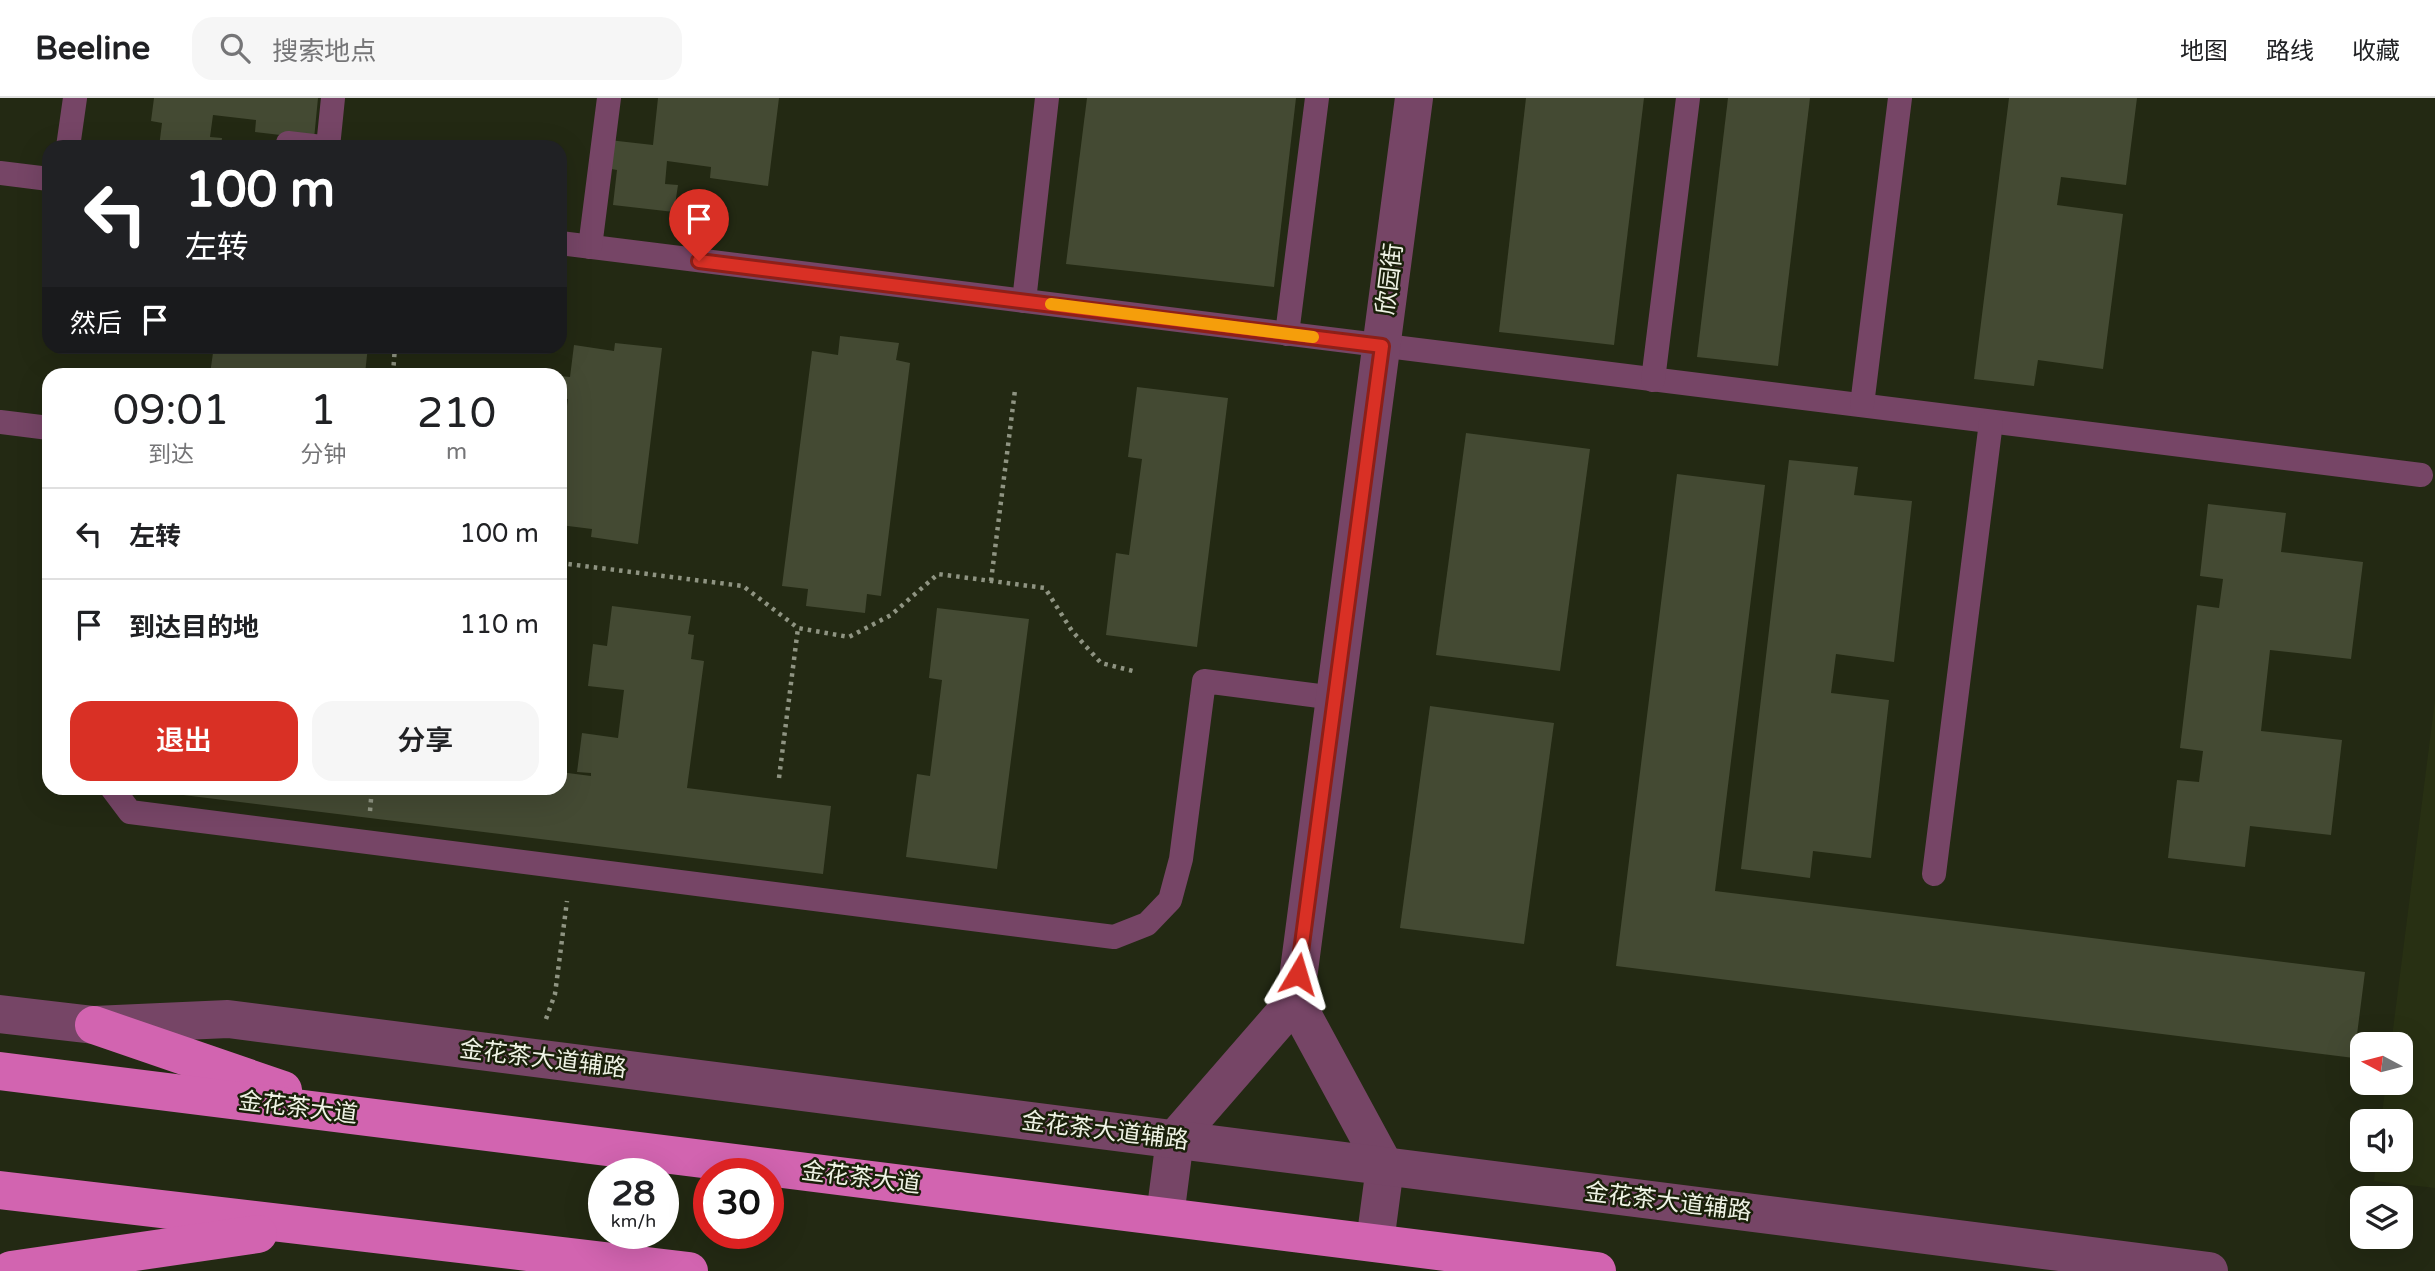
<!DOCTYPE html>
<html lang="zh">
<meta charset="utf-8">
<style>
body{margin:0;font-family:"Varela Round","Noto Sans SC",sans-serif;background:#f6f6f6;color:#202124;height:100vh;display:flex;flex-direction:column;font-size:26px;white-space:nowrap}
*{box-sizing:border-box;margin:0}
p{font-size:23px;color:#757577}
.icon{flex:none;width:38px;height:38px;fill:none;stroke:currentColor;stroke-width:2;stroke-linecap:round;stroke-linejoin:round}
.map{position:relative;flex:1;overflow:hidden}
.drawer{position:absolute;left:42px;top:270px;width:525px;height:427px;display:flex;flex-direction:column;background:#fff;border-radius:21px;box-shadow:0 7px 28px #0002}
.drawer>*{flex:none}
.banner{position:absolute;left:42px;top:42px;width:525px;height:214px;border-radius:21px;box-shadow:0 7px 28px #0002;background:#202124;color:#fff;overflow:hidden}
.needle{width:46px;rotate:277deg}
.controls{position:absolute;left:2350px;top:934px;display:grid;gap:14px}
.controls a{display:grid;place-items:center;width:63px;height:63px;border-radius:14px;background:#fff;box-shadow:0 7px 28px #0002;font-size:35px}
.speed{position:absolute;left:588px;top:1060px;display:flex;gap:14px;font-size:35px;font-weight:700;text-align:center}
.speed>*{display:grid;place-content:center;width:91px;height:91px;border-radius:50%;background:#fff;box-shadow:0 7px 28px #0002;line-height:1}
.speed small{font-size:18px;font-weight:400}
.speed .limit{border:10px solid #d22;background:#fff;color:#111}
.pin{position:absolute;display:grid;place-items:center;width:60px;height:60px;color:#fff;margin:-72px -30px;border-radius:50% 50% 50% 0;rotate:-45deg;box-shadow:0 0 7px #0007}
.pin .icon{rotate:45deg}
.me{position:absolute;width:77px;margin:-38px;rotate:7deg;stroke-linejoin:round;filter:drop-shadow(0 0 5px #0008)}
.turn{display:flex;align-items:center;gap:24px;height:147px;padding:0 28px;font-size:32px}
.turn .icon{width:91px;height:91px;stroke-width:2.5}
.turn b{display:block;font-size:49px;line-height:60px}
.then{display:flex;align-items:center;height:66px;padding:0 28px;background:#0003;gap:14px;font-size:26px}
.eta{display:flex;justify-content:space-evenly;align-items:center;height:119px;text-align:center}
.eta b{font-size:42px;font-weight:600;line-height:49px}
.action{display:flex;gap:14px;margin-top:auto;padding:14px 28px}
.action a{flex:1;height:80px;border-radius:21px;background:#d93025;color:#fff;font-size:28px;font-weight:600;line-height:80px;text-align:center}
.action a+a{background:#f6f6f6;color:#202124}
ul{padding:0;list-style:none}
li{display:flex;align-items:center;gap:21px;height:91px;padding:0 28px;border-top:2px solid #e0e0e0}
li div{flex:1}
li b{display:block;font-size:26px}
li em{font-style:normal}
header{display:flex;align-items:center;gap:42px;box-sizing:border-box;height:98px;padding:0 35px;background:#fff;border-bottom:2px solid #e0e0e0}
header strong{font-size:33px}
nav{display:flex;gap:38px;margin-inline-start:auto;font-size:24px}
.search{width:490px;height:63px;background:#f6f6f6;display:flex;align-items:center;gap:18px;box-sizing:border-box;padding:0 24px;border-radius:21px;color:#757577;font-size:26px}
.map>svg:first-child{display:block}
.built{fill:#283013}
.building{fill:#444a33}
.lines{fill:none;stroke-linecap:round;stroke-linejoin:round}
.path{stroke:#8f9482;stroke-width:4.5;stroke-dasharray:3.5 5;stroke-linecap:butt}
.service{stroke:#764566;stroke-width:24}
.minor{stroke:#764566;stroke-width:38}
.tertiary{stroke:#764566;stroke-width:38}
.trunk{stroke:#d264b0;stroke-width:38}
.route-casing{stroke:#8d1f18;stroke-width:18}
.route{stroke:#d93025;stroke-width:12}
.slow{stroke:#f59e0b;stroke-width:12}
.labels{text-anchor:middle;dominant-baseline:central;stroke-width:5;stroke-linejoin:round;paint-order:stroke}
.street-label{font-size:24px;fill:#eef2e4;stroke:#1a200a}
</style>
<header>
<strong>Beeline</strong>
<div class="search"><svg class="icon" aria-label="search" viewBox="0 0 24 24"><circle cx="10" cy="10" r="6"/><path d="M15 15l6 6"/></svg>搜索地点</div>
<nav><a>地图</a><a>路线</a><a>收藏</a></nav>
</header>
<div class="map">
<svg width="2435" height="1173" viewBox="0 0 2435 1173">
<rect width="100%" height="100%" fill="#232913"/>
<path class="built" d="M2435,602V1090L2374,1083L2376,1062H2401V1024H2381L2386,985H2401V947H2391Z"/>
<g class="building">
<path d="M154,0H318L314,41L255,34L256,22L213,17L210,39L222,40L221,49H159L162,25L151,23Z"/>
<path d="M658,0H779L768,88L710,80L711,69L667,63L665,86L678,87L674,114L613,107L617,72L606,70L609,42L653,47Z"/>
<path d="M1087,0H1296L1274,189L1066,166Z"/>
<path d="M1526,0H1644L1614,247L1499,234Z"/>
<path d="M1728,0H1810L1778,268L1697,259Z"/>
<path d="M2009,0H2137L2126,87L2061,79L2057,107L2123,116L2103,271L2038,262L2034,288L1974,281Z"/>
<path d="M840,238L899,245L896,262L910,265L881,498L867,496L865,515L806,508L808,491L782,488L812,253L838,257Z"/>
<path d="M615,245L662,250L638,446L591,439L592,431L560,427V358L568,301L560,300V278L570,279L574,247L614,253Z"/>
<path d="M214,248H368L365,276H210Z"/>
<path d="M1137,289L1228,300L1197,549L1106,537L1116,455L1129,457L1142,361L1128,359Z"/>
<path d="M1466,335L1590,351L1560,573L1436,557Z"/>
<path d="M1789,362L1858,369L1854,397L1912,403L1894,564L1836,556L1831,595L1889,602L1871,760L1813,753L1810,780L1741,771Z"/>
<path d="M1677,376L1765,387L1715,793L2365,874L2354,960L1616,868Z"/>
<path d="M2208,406L2286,415L2281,454L2363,464L2351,561L2270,552L2261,633L2342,642L2331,737L2250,728L2245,769L2168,760L2177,682L2199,684L2203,653L2180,650L2197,507L2219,510L2223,481L2200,478Z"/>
<path d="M612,508L691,518L688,536L694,537L691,561L704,563L687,690L831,708L823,776L159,694V690H560V674L591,678V675L577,674L582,635L618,640L624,592L588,588L593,546L607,548Z"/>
<path d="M937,510L1029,521L997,771L906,759L917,676L930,678L942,582L929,580Z"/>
<path d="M1430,608L1554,625L1524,846L1400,830Z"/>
</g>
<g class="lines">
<g class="path">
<path d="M393,276L395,248"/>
<path d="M560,465L743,488L798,530L849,539L891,517L938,476L1045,490L1072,533L1101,565L1133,573"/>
<path d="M991,483L1015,292"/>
<path d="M779,680L798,530"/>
<path d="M370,713L372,690"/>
<path d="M546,921L555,896L567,803"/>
</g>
<g class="service">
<path d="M68,49L75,0"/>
<path d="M288,49V45L322,49"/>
<path d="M328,49L333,0"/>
<path d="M0,75L49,81"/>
<path d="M560,145L2421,377"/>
<path d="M590,149L609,0"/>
<path d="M1024,203L1047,0"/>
<path d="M1287,236L1317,0"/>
<path d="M1653,282L1688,0"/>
<path d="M1862,307L1900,0"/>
<path d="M0,324L49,330"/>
<path d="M112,690L130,714L1114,839L1147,826L1170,802L1181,761L1204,583L1335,600"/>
<path d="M1934,776L1991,324"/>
</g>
<g class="minor">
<path d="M1295,903L1414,0"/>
<path d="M1165,1118L1175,1041L1295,903L1385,1069L1375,1144"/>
</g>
<path class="tertiary" d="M0,916L94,927L228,921L2209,1173"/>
<g class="trunk">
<path d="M94,927L283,992"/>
<path d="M0,973L1597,1173"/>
<path d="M0,1092L689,1173"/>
<path d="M11,1172L258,1136"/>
</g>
</g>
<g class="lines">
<defs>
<path id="route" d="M699,163L1382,248L1298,876"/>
</defs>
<use href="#route" class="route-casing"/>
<use href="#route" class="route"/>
<path class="slow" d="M1051,206L1313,239"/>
</g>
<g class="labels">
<g class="street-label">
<text transform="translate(1390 181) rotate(-83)">欣园街</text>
<text transform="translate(543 961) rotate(7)">金花茶大道辅路</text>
<text transform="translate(298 1010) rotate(7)">金花茶大道</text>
<text transform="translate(1105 1033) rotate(7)">金花茶大道辅路</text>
<text transform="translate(861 1080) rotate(7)">金花茶大道</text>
<text transform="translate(1668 1104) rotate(7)">金花茶大道辅路</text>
</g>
</g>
</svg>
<div class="controls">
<a><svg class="needle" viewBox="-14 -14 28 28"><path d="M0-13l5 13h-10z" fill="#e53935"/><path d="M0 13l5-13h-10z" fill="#757577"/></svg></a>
<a><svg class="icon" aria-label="sound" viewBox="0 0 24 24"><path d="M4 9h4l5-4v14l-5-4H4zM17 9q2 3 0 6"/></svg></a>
<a><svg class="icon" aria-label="layers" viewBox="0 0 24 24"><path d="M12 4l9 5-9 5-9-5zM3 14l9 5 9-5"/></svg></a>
</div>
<div class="speed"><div>28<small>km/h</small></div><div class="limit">30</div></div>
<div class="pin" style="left:699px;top:163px;background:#d93025"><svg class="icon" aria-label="arrive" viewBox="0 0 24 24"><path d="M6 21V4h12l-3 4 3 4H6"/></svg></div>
<svg class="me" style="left:1298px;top:876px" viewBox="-20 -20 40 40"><path d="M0-17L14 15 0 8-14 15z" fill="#d93025" stroke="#fff" stroke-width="4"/></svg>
<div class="banner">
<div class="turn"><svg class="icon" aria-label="left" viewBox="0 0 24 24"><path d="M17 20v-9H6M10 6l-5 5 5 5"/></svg><div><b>100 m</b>左转</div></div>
<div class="then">然后<svg class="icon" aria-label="arrive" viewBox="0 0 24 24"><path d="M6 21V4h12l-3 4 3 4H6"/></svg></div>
</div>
<section class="drawer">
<div class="eta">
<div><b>09:01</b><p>到达</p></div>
<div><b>1</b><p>分钟</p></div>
<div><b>210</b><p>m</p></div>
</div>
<ul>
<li><svg class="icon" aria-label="left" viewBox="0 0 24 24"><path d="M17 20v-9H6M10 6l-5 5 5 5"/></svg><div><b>左转</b></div><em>100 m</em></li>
<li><svg class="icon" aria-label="arrive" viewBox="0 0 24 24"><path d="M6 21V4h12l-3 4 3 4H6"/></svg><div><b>到达目的地</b></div><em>110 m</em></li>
</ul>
<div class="action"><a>退出</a><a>分享</a></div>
</section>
</div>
